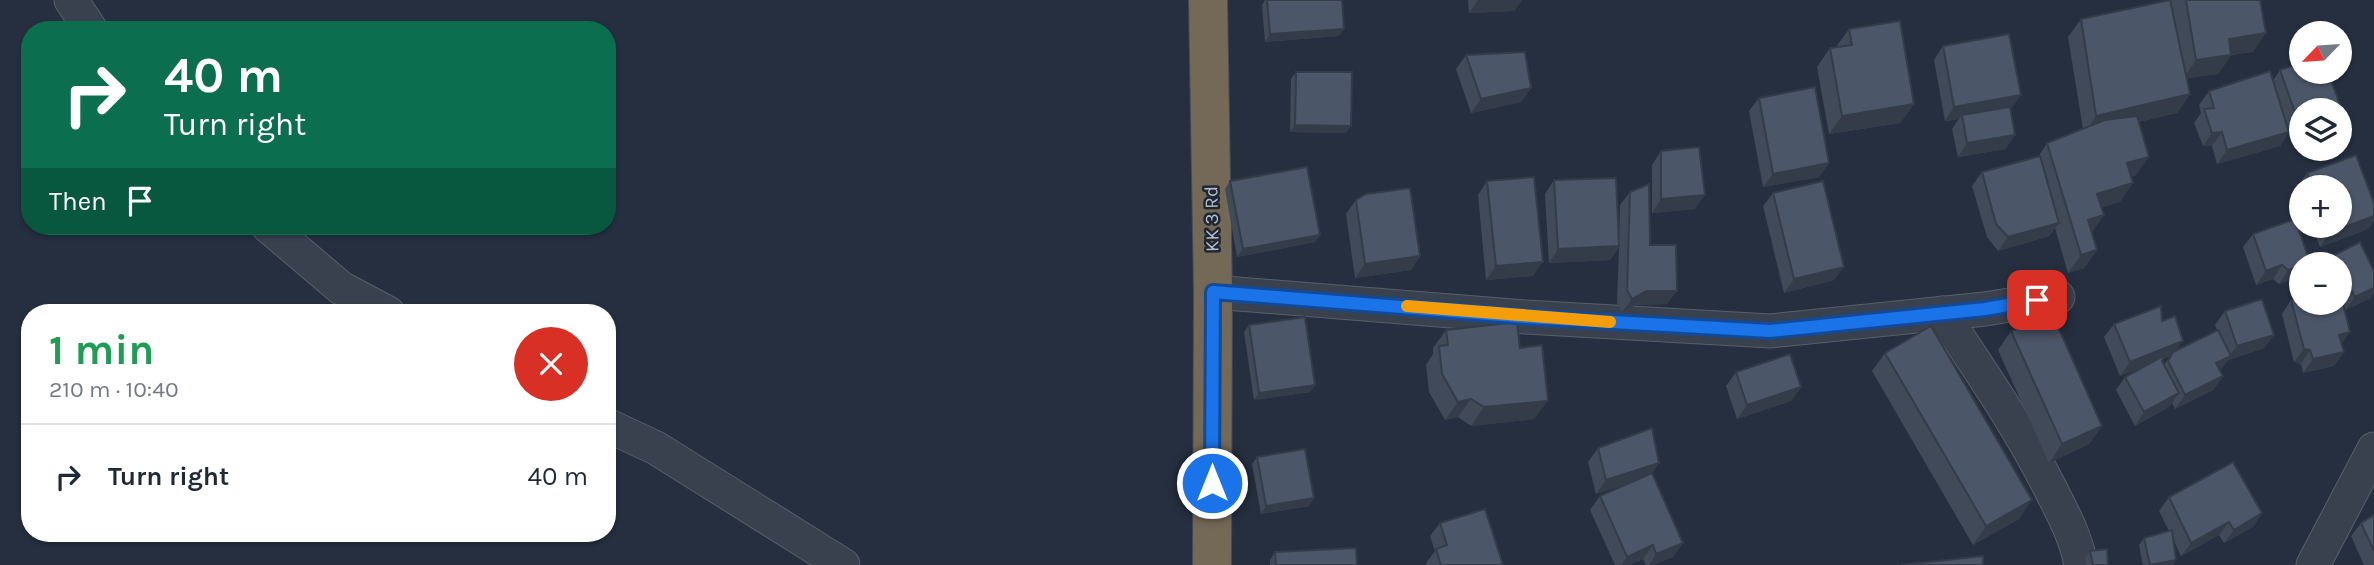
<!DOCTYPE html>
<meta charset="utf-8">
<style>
body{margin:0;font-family:Karla,sans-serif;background:#f2f2f3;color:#1f2937;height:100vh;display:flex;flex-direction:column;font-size:26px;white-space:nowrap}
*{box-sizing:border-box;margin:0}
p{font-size:23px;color:#747a83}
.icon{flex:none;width:38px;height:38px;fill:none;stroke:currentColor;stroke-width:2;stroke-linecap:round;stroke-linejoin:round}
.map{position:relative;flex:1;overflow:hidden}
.panel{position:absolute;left:21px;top:304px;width:595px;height:238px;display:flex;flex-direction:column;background:#fff;border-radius:28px;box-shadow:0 2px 5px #0004}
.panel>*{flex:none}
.top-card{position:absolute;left:21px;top:21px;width:595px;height:214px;border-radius:28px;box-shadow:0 2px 5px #0004;background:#0b6e4f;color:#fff;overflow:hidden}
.needle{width:46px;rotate:245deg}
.fabs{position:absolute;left:2289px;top:21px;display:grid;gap:14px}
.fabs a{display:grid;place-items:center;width:63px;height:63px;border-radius:50%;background:#fff;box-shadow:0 2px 5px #0004;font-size:35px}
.pin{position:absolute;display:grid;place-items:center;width:60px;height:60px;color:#fff;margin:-30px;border-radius:14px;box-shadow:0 4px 10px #0006}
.me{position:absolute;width:77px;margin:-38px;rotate:0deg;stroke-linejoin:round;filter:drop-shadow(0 0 5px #0008)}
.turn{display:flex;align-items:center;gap:24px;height:147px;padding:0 28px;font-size:32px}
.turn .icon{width:91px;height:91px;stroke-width:2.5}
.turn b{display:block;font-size:49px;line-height:60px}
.then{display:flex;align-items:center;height:66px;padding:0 28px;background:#0003;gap:14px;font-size:26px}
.round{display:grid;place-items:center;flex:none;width:74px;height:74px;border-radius:37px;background:#f2f2f3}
.summary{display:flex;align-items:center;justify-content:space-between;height:119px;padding:0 28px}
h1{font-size:42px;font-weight:700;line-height:52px;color:#1e9e55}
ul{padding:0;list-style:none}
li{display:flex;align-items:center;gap:21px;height:105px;padding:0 28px;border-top:2px solid #e0e1e3}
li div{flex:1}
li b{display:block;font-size:26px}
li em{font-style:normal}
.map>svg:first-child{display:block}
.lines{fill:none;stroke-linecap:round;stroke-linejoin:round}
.street-casing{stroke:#575f6c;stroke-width:35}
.highway-casing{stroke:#444c59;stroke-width:40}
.street{stroke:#39414f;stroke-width:33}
.highway{stroke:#746956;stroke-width:38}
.wall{fill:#404a59;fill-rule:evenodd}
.shaded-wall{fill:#343c49}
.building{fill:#4b5668;stroke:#343c49;stroke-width:2}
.route-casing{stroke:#114b97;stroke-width:18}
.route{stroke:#1a73e8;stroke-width:12}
.slow{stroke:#f59e0b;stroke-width:12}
.labels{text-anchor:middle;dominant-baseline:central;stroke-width:5;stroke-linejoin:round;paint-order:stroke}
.street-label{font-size:19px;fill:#b5bdc9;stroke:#1e2634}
</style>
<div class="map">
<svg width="2374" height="565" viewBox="0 0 2374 565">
<rect width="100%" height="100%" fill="#252f3f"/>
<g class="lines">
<defs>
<g id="street">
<path d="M71,0L91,30"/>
<path d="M268,226L341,288L388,313"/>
<path d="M1213,292L1526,317L1770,331L1985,309L2058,297"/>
<path d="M1942,313C1980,370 2018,425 2049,486C2062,512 2076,536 2081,565"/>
<path d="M607,425L656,448L843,565"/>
<path d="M2313,565L2374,449"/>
</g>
<path id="highway" d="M1208,0L1213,292L1212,565"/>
</defs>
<use href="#street" class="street-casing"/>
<use href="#highway" class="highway-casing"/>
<use href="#street" class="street"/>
<use href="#highway" class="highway"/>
</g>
<g class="wall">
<path d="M1265,0H1342L1339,36L1265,42L1262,5Z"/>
<path d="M1468,0H1522L1514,11L1469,13Z"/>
<path d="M2170,0H2260L2253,52L2231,55L2218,74L2187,78L2190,94L2177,113L2138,122L2136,175L2131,177L2120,202L2101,207L2092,232L2097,250L2084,268L2068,273L2055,228L2049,236L1998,251L1987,237L1972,186L1982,172L2038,157L2047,143L2083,129L2068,37L2081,19Z"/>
<path d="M1849,29L1914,104L1900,123L1829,134L1817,67L1830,48L1836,47Z"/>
<path d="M1943,46L2010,109L2015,135L2005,149L1958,157L1952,129L1959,119L1945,121L1934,60Z"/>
<path d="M1466,55L1531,88L1521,102L1471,113L1456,69Z"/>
<path d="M2280,70L2301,110V130L2289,134L2288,133L2280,146L2217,164L2212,146H2203L2194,123L2201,113L2199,105L2209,91L2273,81Z"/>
<path d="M1296,72L1346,133L1290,132L1291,79Z"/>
<path d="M1759,98L1829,163L1819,177L1763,187L1749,111Z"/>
<path d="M1661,151L1695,209L1652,213V165Z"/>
<path d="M2356,155L2374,203V221L2368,229L2320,247L2312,226H2340V187H2301V197L2297,187L2307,173Z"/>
<path d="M1554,180L1619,238L1620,205L1630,192L1650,245L1667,304L1636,305L1622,312L1617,303L1619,247L1610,260L1549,263L1545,194Z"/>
<path d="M1230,181L1320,235L1315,242L1237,257L1225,189Z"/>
<path d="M1487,181L1533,276L1486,280L1478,195Z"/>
<path d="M1773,193L1834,280L1784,293L1763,206Z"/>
<path d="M1356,200L1420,256L1411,270L1355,278L1346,214Z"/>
<path d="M2253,234L2310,262L2309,264H2301V276L2279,284L2273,279L2256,285L2243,247Z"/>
<path d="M2334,255L2371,298L2345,310L2344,307L2342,344L2344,352L2334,366L2303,373L2301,364L2294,362L2282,314L2291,300L2340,303V264H2328Z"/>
<path d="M2225,311L2274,335L2264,348L2228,360L2220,370L2223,376L2213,390L2175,409L2172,403L2169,407L2135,426L2116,390L2125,377L2145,366L2120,376L2104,337L2114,324L2162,321L2176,350L2217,330L2215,325ZM2170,356L2164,365L2162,361L2163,359Z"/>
<path d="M1249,325L1315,385L1310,392L1254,400L1244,332Z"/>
<path d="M1446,330L1520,348L1534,419L1471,426L1458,417L1445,420L1429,392L1426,365L1433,354V348Z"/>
<path d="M2011,331L2102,426L2089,444L2049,463L1998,350Z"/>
<path d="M1885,353L2019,519L1973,545L1872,371Z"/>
<path d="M1736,372L1801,387L1791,401L1737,419L1726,386Z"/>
<path d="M1598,448L1659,463L1652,473L1683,543L1673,557L1653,565H1646L1643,559L1629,565H1615L1590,510L1600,496L1626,484L1596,494L1588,462Z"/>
<path d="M1257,457L1314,498L1309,506L1261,514L1252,464Z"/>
<path d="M2169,497L2262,513L2253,527L2224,543L2219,535L2181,556L2174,541L2176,560L2173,565H2143L2139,545L2144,538L2169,531L2159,511Z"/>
<path d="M2374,515V565H2364L2351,536L2361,523Z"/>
<path d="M1440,523L1503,565H1427L1426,563L1435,551L1430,536Z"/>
<path d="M2090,551L2108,565H2086L2085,558Z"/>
<path d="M1275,552L1357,565H1270V560Z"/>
</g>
<g class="shaded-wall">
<path d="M1478,0H1522L1514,11L1469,13Z"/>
<path d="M1344,29L1339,36L1265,42L1270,34Z"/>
<path d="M2266,33L2253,52L2231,55L2218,74L2183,79L2196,60L2229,39Z"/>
<path d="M1531,88L1521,102L1471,113L1481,99Z"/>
<path d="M2190,94L2177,113L2083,135L2096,116Z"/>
<path d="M2021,95L2011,109L1962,115L1959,119L1945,121L1954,107Z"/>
<path d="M1914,104L1900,123L1829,134L1842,116Z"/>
<path d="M2340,105L2337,110H2327Z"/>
<path d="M2301,120V130L2289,134L2298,121Z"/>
<path d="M1295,125L1351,126L1346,133L1290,132Z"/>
<path d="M2222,132L2212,146H2203L2212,133Z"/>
<path d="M2289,132L2280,146L2217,164L2227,150Z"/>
<path d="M2015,135L2005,149L1958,157L1967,143Z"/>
<path d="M2149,157L2136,175L2114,182L2127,163Z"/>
<path d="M1829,163L1819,177L1763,187L1773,174Z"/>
<path d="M2133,183L2120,202L2084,213L2097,194Z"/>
<path d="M1705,195L1695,209L1652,213L1661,199Z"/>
<path d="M2104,215L2091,234L2088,220Z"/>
<path d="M2374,216V221L2368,229L2320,247L2329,233Z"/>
<path d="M2059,223L2049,236L1998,251L2008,237Z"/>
<path d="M1320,235L1315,242L1237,257L1243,249Z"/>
<path d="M1619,246L1610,260L1549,263L1558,249Z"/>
<path d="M2097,250L2084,268L2068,273L2081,255Z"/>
<path d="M1420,256L1411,270L1355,278L1365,264Z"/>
<path d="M1543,262L1533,276L1486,280L1496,266Z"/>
<path d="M2282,265L2273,279L2256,285L2266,271Z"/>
<path d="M2301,266V276L2279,284L2288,270Z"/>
<path d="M1844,267L1834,280L1784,293L1794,279Z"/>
<path d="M2374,288V294L2371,298L2345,310L2355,297Z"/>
<path d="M1646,291H1677L1667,304L1636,305L1622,312L1632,299Z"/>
<path d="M2350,332L2340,346L2339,335Z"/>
<path d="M2274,335L2264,348L2228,360L2221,370L2207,377L2216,363L2229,356L2237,346Z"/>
<path d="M2183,341L2173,355V352L2170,356L2120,376L2130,362Z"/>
<path d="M2304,349L2310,350L2301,364L2294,362Z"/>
<path d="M2344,352L2334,366L2303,373L2313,359Z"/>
<path d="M2223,376L2213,390L2175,409L2185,395Z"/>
<path d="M1315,385L1310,392L1254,400L1259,393Z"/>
<path d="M1801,387L1791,401L1737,419L1747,405Z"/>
<path d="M2179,393L2169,407L2135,426L2144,412Z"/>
<path d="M1471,399L1458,417L1445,420L1458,402Z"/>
<path d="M1548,401L1534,419L1471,426L1484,407Z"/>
<path d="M2102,426L2089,444L2049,463L2062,444Z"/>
<path d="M1659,463L1649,477L1596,494L1606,480Z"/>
<path d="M1314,498L1309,506L1261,514L1266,506Z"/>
<path d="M2032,500L2019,519L1973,545L1986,526Z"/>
<path d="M2262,513L2253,527L2224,543L2234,530Z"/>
<path d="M2229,522L2219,535L2181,556L2191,543Z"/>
<path d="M1683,543L1673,557L1653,565H1649L1656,554Z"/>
<path d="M1653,545L1643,559L1629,565H1621L1627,557Z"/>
<path d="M2176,560L2173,565H2153Z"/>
</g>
<g class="building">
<path d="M1267,0H1342L1344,29L1270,34Z"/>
<path d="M2170,0L2190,94L2096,116L2081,19Z"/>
<path d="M2186,0H2260L2266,33L2229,39L2231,55L2196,60Z"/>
<path d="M1900,21L1914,104L1842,116L1830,48L1852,45L1849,29Z"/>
<path d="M2009,34L2021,95L1954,107L1943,46Z"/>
<path d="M1525,52L1531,88L1481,99L1466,55Z"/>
<path d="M2301,63V72H2328L2340,105L2327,110H2301V120L2298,121L2280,70Z"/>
<path d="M2270,71L2289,132L2227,150L2222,132L2212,133L2204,109L2214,108L2209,91Z"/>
<path d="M1296,72H1352L1351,126L1295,125Z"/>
<path d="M1815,87L1829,163L1773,174L1759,98Z"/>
<path d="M2010,107L2015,135L1967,143L1962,115Z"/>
<path d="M2137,116L2149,157L2127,163L2133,183L2097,194L2104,215L2088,220L2097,250L2081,255L2047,143L2105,120Z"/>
<path d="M1699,147L1705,195L1661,199V151Z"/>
<path d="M2356,155L2374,203V216L2329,233L2327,226H2340V187H2312L2307,173Z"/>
<path d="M2040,156L2059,223L2008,237L1996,224L1982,172Z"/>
<path d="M1307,167L1320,235L1243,249L1230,181Z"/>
<path d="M1534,177L1543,262L1496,266L1487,181Z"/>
<path d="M1616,178L1619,246L1558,249L1554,180Z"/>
<path d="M1823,181L1844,267L1794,279L1773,193Z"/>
<path d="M1649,184L1650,245H1676L1677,291H1646L1632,299L1627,290L1630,192Z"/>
<path d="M1410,188L1420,256L1365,264L1356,200L1366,194Z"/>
<path d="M2295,219L2310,262L2301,264V266L2288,270L2282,265L2266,271L2253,234Z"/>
<path d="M2360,242L2374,271V288L2355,297L2334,255Z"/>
<path d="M2340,292L2350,332L2339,335L2344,352L2313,359L2310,350L2304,349L2291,300L2301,297V303H2340Z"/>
<path d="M2262,299L2274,335L2237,346L2225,311Z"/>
<path d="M2161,306L2162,321L2175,316L2183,341L2130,362L2114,324Z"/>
<path d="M2052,313L2102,426L2062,444L2011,331Z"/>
<path d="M1305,317L1315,385L1259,393L1249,325Z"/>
<path d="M1517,322L1520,348L1542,345L1548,401L1484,407L1471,399L1458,402L1442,374L1439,346L1448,345L1446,330Z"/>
<path d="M1931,326L2032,500L1986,526L1885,353Z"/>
<path d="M2218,330L2231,356L2216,363L2223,376L2185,395L2168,361L2173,352Z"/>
<path d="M1790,354L1801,387L1747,405L1736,372Z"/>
<path d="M2165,355L2162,361L2179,393L2144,412L2125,377Z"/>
<path d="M1652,428L1659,463L1606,480L1598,448Z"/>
<path d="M1305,449L1314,498L1266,506L1257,457Z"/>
<path d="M2233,462L2262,513L2234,530L2229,522L2191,543L2169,497Z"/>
<path d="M1652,473L1683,543L1656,554L1653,545L1627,557L1600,496Z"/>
<path d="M1485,509L1503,565H1441L1436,549L1447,545L1440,523Z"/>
<path d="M2374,515V551L2361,523Z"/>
<path d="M2172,530L2176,560L2150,565L2144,538Z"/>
<path d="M1356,548L1357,565H1276L1275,552Z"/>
<path d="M2107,549L2108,565H2093L2090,551Z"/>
<path d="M1983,556V565H1901Z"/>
</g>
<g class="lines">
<defs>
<path id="route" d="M1212,483L1213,292L1526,317L1770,331L1985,309L2037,300"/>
</defs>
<use href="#route" class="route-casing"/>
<use href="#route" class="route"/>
<path class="slow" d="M1407,306L1610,322"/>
</g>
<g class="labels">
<g class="street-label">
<text transform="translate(1212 219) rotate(-91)">KK 3 Rd</text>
</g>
</g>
</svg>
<div class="fabs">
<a><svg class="needle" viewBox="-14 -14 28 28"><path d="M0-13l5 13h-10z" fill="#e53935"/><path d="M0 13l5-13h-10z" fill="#747a83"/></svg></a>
<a><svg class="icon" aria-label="layers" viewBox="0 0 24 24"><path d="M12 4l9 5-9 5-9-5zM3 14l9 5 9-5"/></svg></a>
<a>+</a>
<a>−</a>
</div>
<div class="pin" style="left:2037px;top:300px;background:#d93025"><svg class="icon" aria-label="arrive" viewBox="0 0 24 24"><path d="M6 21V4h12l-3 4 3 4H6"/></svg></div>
<svg class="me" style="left:1212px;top:483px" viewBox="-20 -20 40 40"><circle r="17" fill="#1a73e8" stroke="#fff" stroke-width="3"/><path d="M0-11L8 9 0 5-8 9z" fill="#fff"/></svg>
<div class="top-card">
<div class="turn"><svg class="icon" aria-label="right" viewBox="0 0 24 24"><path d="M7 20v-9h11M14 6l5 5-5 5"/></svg><div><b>40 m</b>Turn right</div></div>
<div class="then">Then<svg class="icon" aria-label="arrive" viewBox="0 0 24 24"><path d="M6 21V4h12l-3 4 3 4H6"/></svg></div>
</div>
<section class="panel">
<div class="summary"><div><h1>1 min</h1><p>210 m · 10:40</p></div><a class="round" style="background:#d93025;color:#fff"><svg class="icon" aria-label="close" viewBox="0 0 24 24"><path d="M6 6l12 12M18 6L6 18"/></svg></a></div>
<ul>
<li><svg class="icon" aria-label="right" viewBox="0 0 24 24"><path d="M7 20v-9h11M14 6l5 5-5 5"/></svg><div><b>Turn right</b></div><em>40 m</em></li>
</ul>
</section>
</div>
